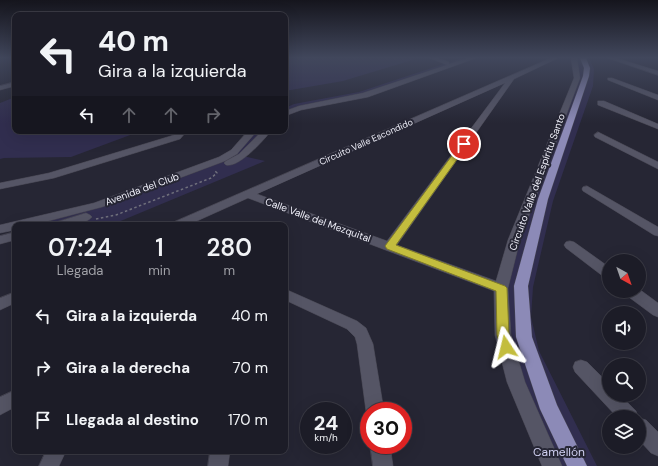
<!DOCTYPE html>
<html lang="es">
<meta charset="utf-8">
<style>
body{margin:0;font-family:"DM Sans",sans-serif;background:#292933;color:#f1f3f6;height:100vh;display:flex;flex-direction:column;font-size:15px;white-space:nowrap}
*{box-sizing:border-box;margin:0}
p{font-size:13px;color:#a0a1a7}
.icon{flex:none;width:22px;height:22px;fill:none;stroke:currentColor;stroke-width:2;stroke-linecap:round;stroke-linejoin:round}
.map{position:relative;flex:1;overflow:hidden}
.details{position:absolute;left:12px;top:222px;width:276px;height:232px;display:flex;flex-direction:column;background:#1c1c27;border-radius:8px;box-shadow:0 4px 16px #0002,0 0 0 1px #3a3a44}
.details>*{flex:none}
.hud{position:absolute;left:12px;top:12px;width:276px;height:122px;border-radius:8px;box-shadow:0 4px 16px #0002,0 0 0 1px #3a3a44;background:#1c1c27;color:#f1f3f6;overflow:hidden}
.needle{width:26px;rotate:140deg}
.buttons{position:absolute;left:602px;top:254px;display:grid;gap:8px}
.buttons a{display:grid;place-items:center;width:44px;height:44px;border-radius:50%;background:#1c1c27;box-shadow:0 4px 16px #0002,0 0 0 1px #3a3a44;font-size:20px}
.speed{position:absolute;left:300px;top:402px;display:flex;gap:8px;font-size:20px;font-weight:700;text-align:center}
.speed>*{display:grid;place-content:center;width:52px;height:52px;border-radius:50%;background:#1c1c27;box-shadow:0 4px 16px #0002,0 0 0 1px #3a3a44;line-height:1}
.speed small{font-size:10px;font-weight:400}
.speed .limit{border:6px solid #d22;background:#fff;color:#111}
.pin{position:absolute;display:grid;place-items:center;width:34px;height:34px;color:#fff;margin:-17px;border:2px solid #fff;border-radius:50%;box-shadow:0 1px 4px #0007}
.me{position:absolute;width:44px;margin:-22px;rotate:350deg;stroke-linejoin:round;filter:drop-shadow(0 0 3px #0008)}
.turn{display:flex;align-items:center;gap:14px;height:84px;padding:0 20px;font-size:18px}
.turn .icon{width:52px;height:52px;stroke-width:2.5}
.turn b{display:block;font-size:28px;line-height:34px}
.lanes{display:flex;align-items:center;height:38px;padding:0 20px;background:#0003;justify-content:center;gap:20px;direction:ltr}
.lanes .off{opacity:.35}
.eta{display:flex;justify-content:space-evenly;align-items:center;height:68px;text-align:center}
.eta b{font-size:24px;font-weight:600;line-height:28px}
ul{padding:0;list-style:none}
li{display:flex;align-items:center;gap:12px;height:52px;padding:0 20px}
li div{flex:1}
li b{display:block;font-size:15px}
li em{font-style:normal}
.map>svg:first-child{display:block}
.green{fill:#312e4f}
.lines{fill:none;stroke-linecap:round;stroke-linejoin:round}
.minor-casing{stroke:#454450;stroke-width:1}
.major-casing{stroke:#454450;stroke-width:1}
.path{stroke:#70707c;stroke-width:1.5;stroke-dasharray:2.5 2.5;stroke-linecap:butt}
.minor{fill:#555565;fill-rule:evenodd}
.major{fill:#8c8ab7;fill-rule:evenodd}
.route{fill:#c3bd3e;stroke:#7f7b28}
.labels{text-anchor:middle;dominant-baseline:central;stroke-width:4;stroke-linejoin:round;paint-order:stroke}
.far-street-label{font-size:9px;fill:#eeeef8;stroke:#262634}
.street-label{font-size:10px;fill:#eeeef8;stroke:#262634}
.near-park-label{font-size:12px;fill:#d0d0f1;stroke:#262634}
</style>
<div class="map">
<svg width="658" height="466" viewBox="0 0 658 466">
<rect width="100%" height="100%" fill="#262634"/>
<g class="green">
<path d="M285,58H419L343,81L285,91Z"/>
<path d="M462,58H474L365,95L299,108L285,114V108L294,104L359,92Z"/>
<path d="M574,58H589L594,69L593,86L553,201L533,287L531,317L539,351L597,466H552L516,382L501,288L577,78Z"/>
<path d="M15,97V131H141L71,157L4,158L0,159V103Z"/>
<path d="M253,131H267L243,156L265,161L111,225H19L66,214L222,159Z"/>
</g>
<g class="lines">
<defs>
<g id="minor">
<path d="M430,58H438L449,62V64L468,58H476L368,97L301,110L285,116V111L299,106L363,93L447,65Z"/>
<path d="M551,58H558L514,79L397,245L496,281L508,240L574,78L571,58H577L580,78L520,240L508,288L511,335L525,382L562,466H542L507,382L495,335L494,291L248,198L188,225H172L174,222ZM505,83L387,241L257,194Z"/>
<path d="M608,58H616L658,71V75Z"/>
<path d="M608,78H612L658,95V100L608,80Z"/>
<path d="M15,82V86L0,90V86Z"/>
<path d="M598,101H604L658,124V129L598,105Z"/>
<path d="M178,131H187L180,139L54,178L0,189V183L49,173L174,135Z"/>
<path d="M248,131H257L237,154L225,161L102,207L33,225H15V230L0,233V225L94,203L219,157L231,150Z"/>
<path d="M262,131H271C263,141 239,168 226,165L224,163L226,161L239,154Z"/>
<path d="M598,132L658,162V169L595,137L594,135Z"/>
<path d="M587,186L658,227V236L654,235L583,191L582,189L583,187Z"/>
<path d="M86,213L90,215L92,217C84,226 66,225 55,225L57,222Z"/>
<path d="M15,232V240L0,244V236Z"/>
<path d="M570,241L574,242L609,267V279L604,277L566,248L564,245L566,242Z"/>
<path d="M285,289L357,321L366,328L373,344L384,411H369V417L366,411L357,344L355,337L347,329L285,300Z"/>
<path d="M639,289L658,303V317L653,315L626,295L624,291H639Z"/>
<path d="M15,292V303L0,310V298Z"/>
<path d="M581,360L587,362L609,384V395H620L636,411L638,417H617L575,372L573,367L575,362Z"/>
<path d="M15,390V407L0,415V397Z"/>
<path d="M639,418L646,420L658,432V456L651,453L639,440Z"/>
<path d="M370,445H390L393,466H373Z"/>
<path d="M46,451H66L59,466H39Z"/>
<path d="M210,451H230L228,466H208Z"/>
</g>
<path id="major" d="M580,58H586L590,68L589,76L548,199L528,286L532,337L557,405L587,466H567L540,409L516,337L514,286L538,199L583,76L584,68Z"/>
</defs>
<use href="#minor" class="minor-casing"/>
<use href="#major" class="major-casing"/>
<path class="path" d="M96,219L116,215L211,178L217,173L214,170"/>
<use href="#minor" class="minor"/>
<use href="#major" class="major"/>
</g>
<linearGradient id="sky" x2="0" y2="1"><stop stop-color="#15151d"/><stop offset="0.47" stop-color="#41475c"/><stop offset="1" stop-color="#41475c" stop-opacity="0"/></linearGradient>
<rect width="658" height="123" fill="url(#sky)"/>
<path class="route" d="M462,142L468,144L396,245L505,286L507,288L509,335L513,347L511,351L506,352L502,351L497,335L496,291L387,249L385,246Z"/>
<g class="labels">
<g class="far-street-label">
<text transform="translate(366 142) rotate(-24)">Circuito Valle Escondido</text>
</g>
<g class="street-label">
<text transform="translate(537 182) rotate(-70)">Circuito Valle del Espíritu Santo</text>
<text transform="translate(142 189) rotate(-20)">Avenida del Club</text>
<text transform="translate(318 220) rotate(20)">Calle Valle del Mezquital</text>
</g>
<g class="near-park-label">
<text x="559" y="452">Camellón</text>
</g>
</g>
</svg>
<div class="buttons">
<a><svg class="needle" viewBox="-14 -14 28 28"><path d="M0-13l5 13h-10z" fill="#e53935"/><path d="M0 13l5-13h-10z" fill="#a0a1a7"/></svg></a>
<a><svg class="icon" aria-label="sound" viewBox="0 0 24 24"><path d="M4 9h4l5-4v14l-5-4H4zM17 9q2 3 0 6"/></svg></a>
<a><svg class="icon" aria-label="search" viewBox="0 0 24 24"><circle cx="10" cy="10" r="6"/><path d="M15 15l6 6"/></svg></a>
<a><svg class="icon" aria-label="layers" viewBox="0 0 24 24"><path d="M12 4l9 5-9 5-9-5zM3 14l9 5 9-5"/></svg></a>
</div>
<div class="speed"><div>24<small>km/h</small></div><div class="limit">30</div></div>
<div class="pin" style="left:464px;top:144px;background:#d93025"><svg class="icon" aria-label="arrive" viewBox="0 0 24 24"><path d="M6 21V4h12l-3 4 3 4H6"/></svg></div>
<svg class="me" style="left:506px;top:347px" viewBox="-20 -20 40 40"><path d="M0-17L14 15 0 8-14 15z" fill="#c3bd3e" stroke="#fff" stroke-width="4"/></svg>
<div class="hud">
<div class="turn"><svg class="icon" aria-label="left" viewBox="0 0 24 24"><path d="M17 20v-9H6M10 6l-5 5 5 5"/></svg><div><b>40 m</b>Gira a la izquierda</div></div>
<div class="lanes"><svg class="icon" aria-label="left" viewBox="0 0 24 24"><path d="M17 20v-9H6M10 6l-5 5 5 5"/></svg><svg class="icon off" aria-label="ahead" viewBox="0 0 24 24"><path d="M12 20V5M6 11l6-6 6 6"/></svg><svg class="icon off" aria-label="ahead" viewBox="0 0 24 24"><path d="M12 20V5M6 11l6-6 6 6"/></svg><svg class="icon off" aria-label="right" viewBox="0 0 24 24"><path d="M7 20v-9h11M14 6l5 5-5 5"/></svg></div>
</div>
<section class="details">
<div class="eta">
<div><b>07:24</b><p>Llegada</p></div>
<div><b>1</b><p>min</p></div>
<div><b>280</b><p>m</p></div>
</div>
<ul>
<li><svg class="icon" aria-label="left" viewBox="0 0 24 24"><path d="M17 20v-9H6M10 6l-5 5 5 5"/></svg><div><b>Gira a la izquierda</b></div><em>40 m</em></li>
<li><svg class="icon" aria-label="right" viewBox="0 0 24 24"><path d="M7 20v-9h11M14 6l5 5-5 5"/></svg><div><b>Gira a la derecha</b></div><em>70 m</em></li>
<li><svg class="icon" aria-label="arrive" viewBox="0 0 24 24"><path d="M6 21V4h12l-3 4 3 4H6"/></svg><div><b>Llegada al destino</b></div><em>170 m</em></li>
</ul>
</section>
</div>
